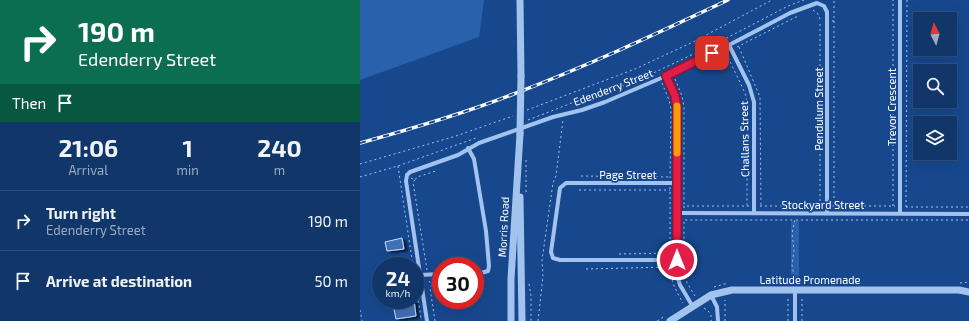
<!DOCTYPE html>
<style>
body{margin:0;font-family:"Exo 2",sans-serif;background:#1a3e70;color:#f1f3f6;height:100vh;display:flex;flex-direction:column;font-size:15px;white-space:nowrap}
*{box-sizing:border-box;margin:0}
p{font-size:13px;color:#9cabc1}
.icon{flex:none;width:22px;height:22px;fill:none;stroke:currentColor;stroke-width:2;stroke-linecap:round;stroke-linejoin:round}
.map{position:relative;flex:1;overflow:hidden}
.drawer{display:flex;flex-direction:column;background:#11366a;width:360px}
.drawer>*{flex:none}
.banner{background:#0b6e4f;color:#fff;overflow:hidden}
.needle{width:26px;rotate:354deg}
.tools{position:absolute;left:553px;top:12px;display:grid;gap:8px}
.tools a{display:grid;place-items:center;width:44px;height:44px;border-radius:0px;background:#11366a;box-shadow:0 4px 16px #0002,0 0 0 1px #30507e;font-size:20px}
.speed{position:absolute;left:12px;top:257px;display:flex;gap:8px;font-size:20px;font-weight:700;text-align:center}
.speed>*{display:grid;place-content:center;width:52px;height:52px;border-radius:50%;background:#11366a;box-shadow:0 4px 16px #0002,0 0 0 1px #30507e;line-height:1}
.speed small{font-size:10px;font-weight:400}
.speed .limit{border:6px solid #d22;background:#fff;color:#111}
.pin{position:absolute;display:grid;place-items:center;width:34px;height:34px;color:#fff;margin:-17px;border-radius:8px;box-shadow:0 2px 6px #0006}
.me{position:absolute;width:44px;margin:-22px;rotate:0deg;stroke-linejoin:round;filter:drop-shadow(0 0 3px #0008)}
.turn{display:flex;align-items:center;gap:14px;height:84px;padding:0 12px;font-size:18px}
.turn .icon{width:52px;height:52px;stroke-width:2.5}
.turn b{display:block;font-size:28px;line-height:34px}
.then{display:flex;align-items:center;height:38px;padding:0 12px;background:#0003;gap:8px;font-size:15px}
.eta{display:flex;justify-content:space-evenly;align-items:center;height:68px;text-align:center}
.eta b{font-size:24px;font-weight:700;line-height:28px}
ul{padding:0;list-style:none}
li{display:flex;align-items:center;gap:12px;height:60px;padding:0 12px;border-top:1px solid #30507e}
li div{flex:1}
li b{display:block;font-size:15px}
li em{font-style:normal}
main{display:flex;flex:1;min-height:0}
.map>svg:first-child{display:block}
.green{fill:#2a61ad}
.building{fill:#4071b7;stroke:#cadffb;filter:url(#shadow)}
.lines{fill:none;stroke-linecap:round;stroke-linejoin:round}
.path{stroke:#a3c3ef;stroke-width:1;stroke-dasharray:2 3;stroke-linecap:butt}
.minor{stroke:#a3c3ef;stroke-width:4}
.tertiary{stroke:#a3c3ef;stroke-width:7}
.rail-casing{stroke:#fff;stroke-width:3.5}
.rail{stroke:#17488e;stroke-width:2;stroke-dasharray:6;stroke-linecap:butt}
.tertiary-bridge{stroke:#a3c3ef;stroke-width:7}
.route-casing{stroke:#92132f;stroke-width:10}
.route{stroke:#e11d48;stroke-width:7}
.slow{stroke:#f59e0b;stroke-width:7}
.labels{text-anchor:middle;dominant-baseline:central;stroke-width:3.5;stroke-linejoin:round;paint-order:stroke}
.street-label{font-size:11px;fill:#fff;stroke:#17488e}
</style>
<main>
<section class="drawer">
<div class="banner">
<div class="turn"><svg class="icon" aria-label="right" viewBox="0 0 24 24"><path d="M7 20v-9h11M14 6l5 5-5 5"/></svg><div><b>190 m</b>Edenderry Street</div></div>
<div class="then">Then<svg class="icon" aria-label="arrive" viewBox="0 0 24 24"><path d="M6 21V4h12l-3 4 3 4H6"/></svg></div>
</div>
<div class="eta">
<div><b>21:06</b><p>Arrival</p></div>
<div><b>1</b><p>min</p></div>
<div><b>240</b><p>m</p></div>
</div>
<ul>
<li><svg class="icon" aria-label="right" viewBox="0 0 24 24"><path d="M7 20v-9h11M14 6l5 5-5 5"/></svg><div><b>Turn right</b><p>Edenderry Street</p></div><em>190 m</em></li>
<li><svg class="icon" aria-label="arrive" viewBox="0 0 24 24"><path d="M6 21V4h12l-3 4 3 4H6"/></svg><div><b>Arrive at destination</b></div><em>50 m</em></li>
</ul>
</section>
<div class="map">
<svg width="609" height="321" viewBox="0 0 609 321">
<defs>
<filter id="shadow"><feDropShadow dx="3.5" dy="2" stdDeviation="1" flood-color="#0009"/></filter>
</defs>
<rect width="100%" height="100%" fill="#17488e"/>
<g class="green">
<path d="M0,0H124L119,37L0,80Z"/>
<rect x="431" y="221" width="8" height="60"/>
</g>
<g class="building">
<path d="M42,238L44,249L27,251L25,242Z"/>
<path d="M32,300H54L56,316L36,319Z"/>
</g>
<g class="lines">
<g class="path">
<path d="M453,10L458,14L461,21"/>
<path d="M472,21H474V0"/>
<path d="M377,47L438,16"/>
<path d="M379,47L400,97L401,206"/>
<path d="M366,53L385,93L387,102V206"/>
<path d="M352,60L367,53"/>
<path d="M315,79L322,96L324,107V206"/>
<path d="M302,83L309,100L311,109L310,178"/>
<path d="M167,110L275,69L335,41L412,0"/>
<path d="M168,120L217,101L232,99L289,75L361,41L428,6L444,0"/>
<path d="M166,160V193"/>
<path d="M0,164L96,136L153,116"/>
<path d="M38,166L53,266"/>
<path d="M221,176L310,177"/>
<path d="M0,177L38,166L116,138"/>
<path d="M51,178L55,180L57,177L76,171"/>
<path d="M55,180L53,182L67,270"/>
<path d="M219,190H310"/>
<path d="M400,206H461"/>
<path d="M460,206V21"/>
<path d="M472,206H474V21"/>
<path d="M474,206H535"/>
<path d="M533,206V0"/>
<path d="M546,207L547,0"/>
<path d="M546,207H609"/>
<path d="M324,208V206H389"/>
<path d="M436,220H609"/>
<path d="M259,254L310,253"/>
<path d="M310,254V187"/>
<path d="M310,265C310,280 316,291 323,303"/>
<path d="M226,269L310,267"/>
<path d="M55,281L61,318"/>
<path d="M69,281L72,285L70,288L75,321"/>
<path d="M600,283L609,282"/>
<path d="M169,284L171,296V321"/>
<path d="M72,285L74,283H81"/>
<path d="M354,287L368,283"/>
<path d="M335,296L327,283L324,274V220H435L432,233L434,251L432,265L435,282"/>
<path d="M344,308C350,312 352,314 351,321"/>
<path d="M0,310L2,321"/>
<path d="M178,321L183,276L182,260L193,183L196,176L203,120"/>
<path d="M297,321L305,316"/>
<path d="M365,321V300"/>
<path d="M428,321V298"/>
<path d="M442,321V297"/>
</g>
<g class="minor">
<path d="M369,45L389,85L394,102V213"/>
<path d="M306,76L315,96L317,107V275L320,285L333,307"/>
<path d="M108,148L114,159L126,231L129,266L128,271L121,273H115"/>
<path d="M317,213L609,214"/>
<path d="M540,213V0"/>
<path d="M317,260H200L193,258L191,252L200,188L206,183H317"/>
<path d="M60,275L81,274"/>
<path d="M435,290V321"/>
<path d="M351,295L357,307L358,321"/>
<path d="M67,321L46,181L47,175L50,172L98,155L119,143L193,117L222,110L245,102L306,76L369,45L430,13L457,3L464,6L467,12V213"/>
</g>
<g class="tertiary">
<path d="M160,0L161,76"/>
<path d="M160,197L162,321"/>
<path d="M151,321V279L160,134"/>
<path d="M310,321L351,295L372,290H599L609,292"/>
</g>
<defs>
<path id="rail" d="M0,143C51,129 102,114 151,95C225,67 296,34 368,0"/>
</defs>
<use href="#rail" class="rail-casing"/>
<use href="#rail" class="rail"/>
<path class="tertiary-bridge" d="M160,134L161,76"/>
</g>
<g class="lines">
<defs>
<path id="route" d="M317,260V107L315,96L306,76L352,53"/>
</defs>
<use href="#route" class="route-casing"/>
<use href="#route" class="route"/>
<path class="slow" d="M317,106V153"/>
</g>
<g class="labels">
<g class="street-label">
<text transform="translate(253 87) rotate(-21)">Edenderry Street</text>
<text transform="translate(531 107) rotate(-90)">Trevor Crescent</text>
<text transform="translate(458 109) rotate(-90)">Pendulum Street</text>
<text transform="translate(384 139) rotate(-91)">Challans Street</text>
<text x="268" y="174">Page Street</text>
<text x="463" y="204">Stockyard Street</text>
<text transform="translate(143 227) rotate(-87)">Morris Road</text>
<text x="450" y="279">Latitude Promenade</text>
</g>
</g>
</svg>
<div class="tools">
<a><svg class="needle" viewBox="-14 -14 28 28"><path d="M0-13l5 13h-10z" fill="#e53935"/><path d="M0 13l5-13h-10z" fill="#9cabc1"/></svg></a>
<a><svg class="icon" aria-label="search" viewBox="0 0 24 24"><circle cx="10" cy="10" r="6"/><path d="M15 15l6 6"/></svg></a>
<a><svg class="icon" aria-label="layers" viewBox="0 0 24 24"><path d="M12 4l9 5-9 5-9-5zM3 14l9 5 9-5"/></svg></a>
</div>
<div class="speed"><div>24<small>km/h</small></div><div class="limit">30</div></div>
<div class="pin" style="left:352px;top:53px;background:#d93025"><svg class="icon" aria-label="arrive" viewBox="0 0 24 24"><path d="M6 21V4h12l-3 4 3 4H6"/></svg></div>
<svg class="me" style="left:317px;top:260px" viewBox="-20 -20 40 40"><circle r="17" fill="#e11d48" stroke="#fff" stroke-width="3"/><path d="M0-11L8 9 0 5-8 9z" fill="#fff"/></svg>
</div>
</main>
